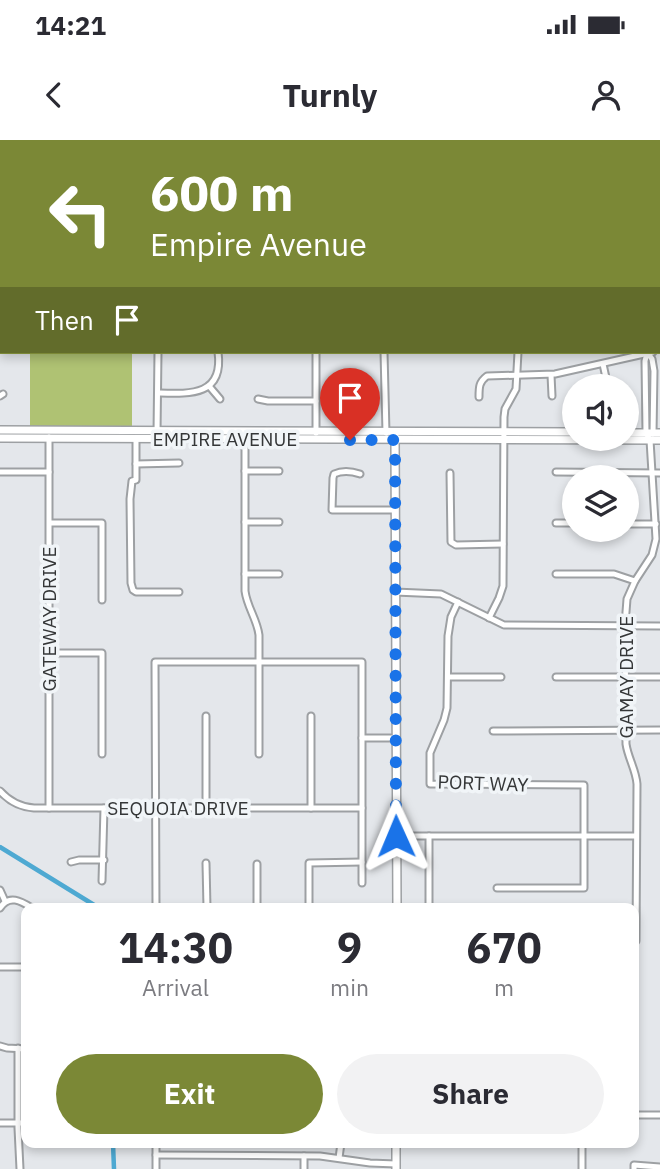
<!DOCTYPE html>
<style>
body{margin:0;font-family:"IBM Plex Sans",sans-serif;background:#f2f2f3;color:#2b2b33;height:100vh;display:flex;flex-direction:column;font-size:26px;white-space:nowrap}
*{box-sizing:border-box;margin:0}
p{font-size:23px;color:#7c7c81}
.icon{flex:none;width:38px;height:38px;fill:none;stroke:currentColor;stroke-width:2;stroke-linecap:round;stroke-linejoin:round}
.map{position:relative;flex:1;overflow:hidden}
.panel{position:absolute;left:21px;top:763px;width:618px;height:245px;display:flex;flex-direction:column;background:#fff;border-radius:14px;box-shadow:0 4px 10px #0003}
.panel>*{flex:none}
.guide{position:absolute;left:0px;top:0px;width:662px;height:214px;box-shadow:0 4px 10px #0003;background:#7b8836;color:#fff;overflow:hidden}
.fabs{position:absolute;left:562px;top:234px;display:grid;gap:14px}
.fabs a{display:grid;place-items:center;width:77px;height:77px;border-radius:50%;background:#fff;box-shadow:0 4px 10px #0003;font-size:35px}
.pin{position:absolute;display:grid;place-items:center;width:60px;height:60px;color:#fff;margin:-72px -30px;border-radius:50% 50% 50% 0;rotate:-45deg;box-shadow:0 0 7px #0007}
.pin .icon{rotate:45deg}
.me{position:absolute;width:77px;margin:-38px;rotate:359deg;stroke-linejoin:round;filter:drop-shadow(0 0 5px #0008)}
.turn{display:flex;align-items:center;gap:24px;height:147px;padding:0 35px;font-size:32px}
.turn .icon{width:91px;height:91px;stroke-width:2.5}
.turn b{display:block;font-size:49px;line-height:60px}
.then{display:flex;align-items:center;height:66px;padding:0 35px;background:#0003;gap:14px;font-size:26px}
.eta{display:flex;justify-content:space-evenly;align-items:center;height:119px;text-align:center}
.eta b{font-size:42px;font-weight:700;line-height:49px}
.primary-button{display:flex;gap:14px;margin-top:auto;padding:14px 35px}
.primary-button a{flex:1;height:80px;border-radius:42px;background:#7b8836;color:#fff;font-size:28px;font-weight:700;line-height:80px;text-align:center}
.primary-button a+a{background:#f2f2f3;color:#2b2b33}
.status{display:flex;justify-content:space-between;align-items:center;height:49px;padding:0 35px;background:#fff;direction:ltr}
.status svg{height:19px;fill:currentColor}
header{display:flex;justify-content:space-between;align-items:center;height:91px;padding:0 35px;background:#fff;font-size:32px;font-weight:700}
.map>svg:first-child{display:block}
.green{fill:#afc273}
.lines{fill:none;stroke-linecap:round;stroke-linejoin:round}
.canal{stroke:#4ea9d2;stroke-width:4.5}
.street-casing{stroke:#9da0a3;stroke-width:9}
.secondary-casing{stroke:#9da0a3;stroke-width:10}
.street{stroke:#fff;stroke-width:5}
.secondary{stroke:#fff;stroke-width:7}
.route{stroke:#1a73e8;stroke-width:12;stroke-dasharray:0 21.6}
.labels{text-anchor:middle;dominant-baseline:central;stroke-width:7;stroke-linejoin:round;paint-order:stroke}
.street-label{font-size:19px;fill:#353738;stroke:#f1f5f8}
</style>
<div class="status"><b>14:21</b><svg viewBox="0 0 49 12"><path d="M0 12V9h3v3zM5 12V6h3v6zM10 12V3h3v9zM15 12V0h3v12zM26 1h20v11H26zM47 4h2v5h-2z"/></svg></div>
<header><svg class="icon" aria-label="back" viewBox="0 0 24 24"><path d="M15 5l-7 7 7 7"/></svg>Turnly<svg class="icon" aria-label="person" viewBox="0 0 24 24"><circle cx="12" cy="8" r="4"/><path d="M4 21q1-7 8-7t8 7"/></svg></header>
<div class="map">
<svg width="660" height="1029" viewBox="0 0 660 1029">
<rect width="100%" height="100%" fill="#e4e7eb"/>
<rect class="green" x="30" y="212" width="102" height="74"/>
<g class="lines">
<g class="canal">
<path d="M0,707L99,768"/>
<path d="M113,1003L114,1029"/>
</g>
<defs>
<g id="street">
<path d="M93,0V2"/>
<path d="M158,0L160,2"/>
<path d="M251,0V2"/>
<path d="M283,0V2"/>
<path d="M575,0V2"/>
<path d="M629,0V2"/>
<path d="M185,2L186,0"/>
<path d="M493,2V0"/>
<path d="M523,2V0"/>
<path d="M0,33H2"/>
<path d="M0,88H2"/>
<path d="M0,148H2"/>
<path d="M0,198H2"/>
<path d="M316,212V293"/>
<path d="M384,212L386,293"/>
<path d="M647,212L652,219L654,231L653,294"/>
<path d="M603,224L608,247"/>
<path d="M551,235L552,256"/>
<path d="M209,246L220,259"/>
<path d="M158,253C190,254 224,256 218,212"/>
<path d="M0,256L3,254"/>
<path d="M479,257C479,247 479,242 487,236L555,234L653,212"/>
<path d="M258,259L268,261H316"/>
<path d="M245,291V451C247,467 257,479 259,495V614"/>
<path d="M157,293L158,212"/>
<path d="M136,299V340L132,341L130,359L131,443L133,450L136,452H179"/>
<path d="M136,324L179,323"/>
<path d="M245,331H279"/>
<path d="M0,332H49"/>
<path d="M556,332L660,333"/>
<path d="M450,333L451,402L456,405L503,404"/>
<path d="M360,334C351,331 343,330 334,334L333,338L332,370H395"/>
<path d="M245,382H279"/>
<path d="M50,383H102V460"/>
<path d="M556,383H574"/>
<path d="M626,384H656"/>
<path d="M245,434H279"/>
<path d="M556,434H614L635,441"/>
<path d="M395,452L441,454L504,485L660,486"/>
<path d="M458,462L451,477L448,496L447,568L444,580L430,613V644L584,645V748H497"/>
<path d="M489,478L499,458L503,446L504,277L505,269L516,249L518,212"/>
<path d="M49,513H102V614"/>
<path d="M448,537H501"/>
<path d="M556,537H660"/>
<path d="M206,576V668"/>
<path d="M493,591L660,590"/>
<path d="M362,598H395"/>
<path d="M0,651C9,661 20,667 34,668H362"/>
<path d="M49,668V297"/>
<path d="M311,668V576"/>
<path d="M396,696H636"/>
<path d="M71,722L79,720H104"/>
<path d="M206,723L207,768"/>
<path d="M257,724V768"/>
<path d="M102,741L104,668"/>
<path d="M0,750L5,761"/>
<path d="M0,768C9,754 21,761 32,768"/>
<path d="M156,768L155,522H362V743"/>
<path d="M309,768V723L362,722"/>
<path d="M429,768V696"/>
<path d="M634,801H636L637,644C636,630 628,618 626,604L625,485L627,459L635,441L652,415L656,399L650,300L646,293L645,221L647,213"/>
<path d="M0,827H26"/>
<path d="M634,903V859"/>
<path d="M0,906L7,908L26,909"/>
<path d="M18,908V988L20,1029"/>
<path d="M634,975H660"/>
<path d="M0,983H26"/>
<path d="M582,1003V1029"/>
<path d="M156,1015L320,1016L370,1023L396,1024"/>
<path d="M339,1018L341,1003"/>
<path d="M156,1029V1003"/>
<path d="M304,1029V1016"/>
<path d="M634,1029V1025L660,1027"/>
</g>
<g id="secondary">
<path d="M0,290L574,292"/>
<path d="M626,293H660"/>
<path d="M395,296L397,768"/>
<path d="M0,298L660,300"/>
<path d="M396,1003V1029"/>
</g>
</defs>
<use href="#street" class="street-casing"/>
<use href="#secondary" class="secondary-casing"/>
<use href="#street" class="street"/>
<use href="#secondary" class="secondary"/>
</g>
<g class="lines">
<path class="route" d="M350,300H395L396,696"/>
</g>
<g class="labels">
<g class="street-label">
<text x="225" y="299">EMPIRE AVENUE</text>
<text transform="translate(49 479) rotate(-90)">GATEWAY DRIVE</text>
<text transform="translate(626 537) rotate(-90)">GAMAY DRIVE</text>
<text transform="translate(483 643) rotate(2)">PORT WAY</text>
<text x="178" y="668">SEQUOIA DRIVE</text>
</g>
</g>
</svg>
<div class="fabs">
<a><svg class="icon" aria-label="sound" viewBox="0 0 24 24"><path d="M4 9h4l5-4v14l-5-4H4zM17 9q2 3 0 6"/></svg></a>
<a><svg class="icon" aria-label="layers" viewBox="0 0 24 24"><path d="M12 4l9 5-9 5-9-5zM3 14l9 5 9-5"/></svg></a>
</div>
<div class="pin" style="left:350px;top:300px;background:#d93025"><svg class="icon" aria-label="arrive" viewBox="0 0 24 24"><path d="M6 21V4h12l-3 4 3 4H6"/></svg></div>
<svg class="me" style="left:396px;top:696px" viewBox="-20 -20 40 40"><path d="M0-17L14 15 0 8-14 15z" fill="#1a73e8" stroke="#fff" stroke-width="4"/></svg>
<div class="guide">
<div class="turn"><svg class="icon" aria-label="left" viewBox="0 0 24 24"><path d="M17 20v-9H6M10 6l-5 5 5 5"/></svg><div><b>600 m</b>Empire Avenue</div></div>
<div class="then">Then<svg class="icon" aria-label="arrive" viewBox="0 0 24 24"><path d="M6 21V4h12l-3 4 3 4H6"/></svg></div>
</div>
<section class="panel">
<div class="eta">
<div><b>14:30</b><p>Arrival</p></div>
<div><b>9</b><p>min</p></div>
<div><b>670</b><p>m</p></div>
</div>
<div class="primary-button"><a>Exit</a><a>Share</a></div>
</section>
</div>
